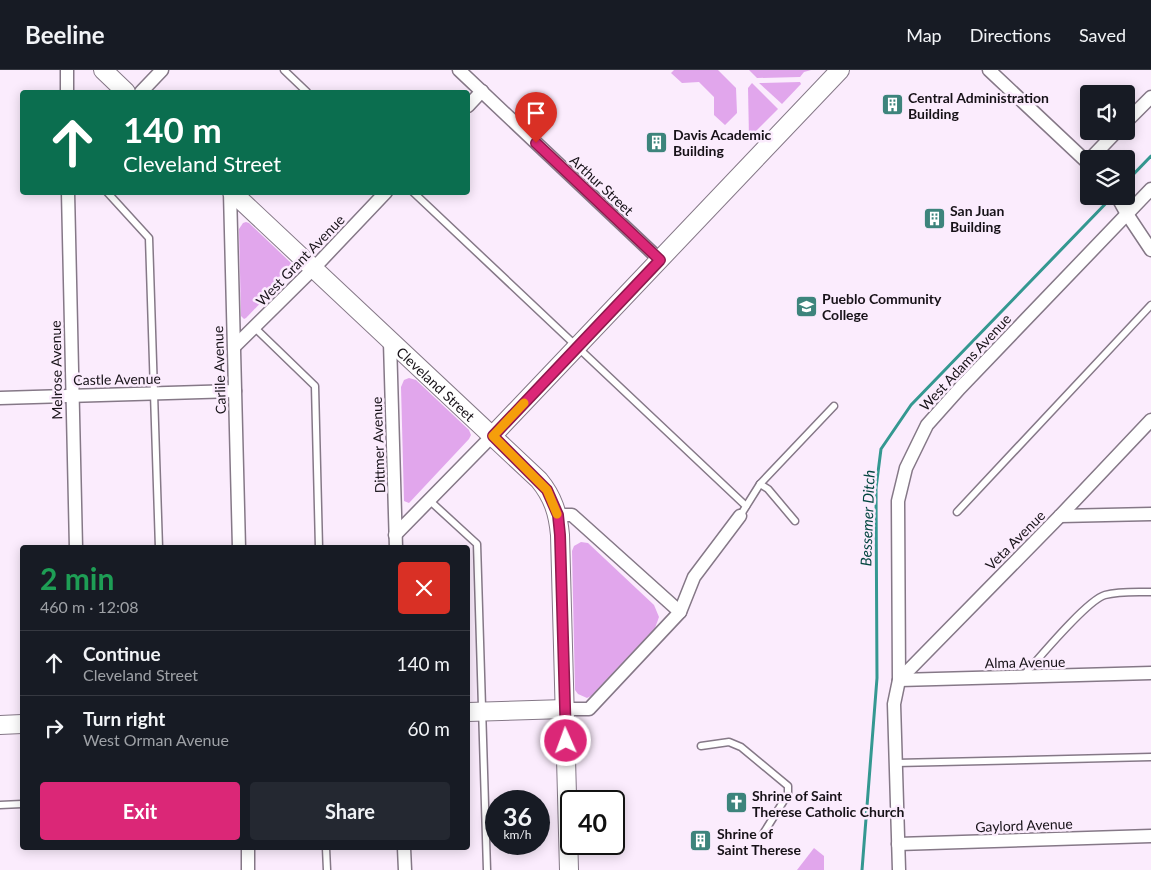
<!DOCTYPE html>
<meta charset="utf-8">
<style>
body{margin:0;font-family:Lato,sans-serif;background:#242831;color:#f1f3f6;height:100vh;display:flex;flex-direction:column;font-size:19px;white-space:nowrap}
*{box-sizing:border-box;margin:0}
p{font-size:16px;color:#9ea1a6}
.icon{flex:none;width:28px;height:28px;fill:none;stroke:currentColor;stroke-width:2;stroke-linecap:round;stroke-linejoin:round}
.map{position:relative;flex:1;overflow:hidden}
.sheet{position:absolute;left:20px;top:475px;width:450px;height:305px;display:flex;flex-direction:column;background:#171b24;border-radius:5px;box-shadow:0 2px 12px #0003}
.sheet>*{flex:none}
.top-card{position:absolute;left:20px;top:20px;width:450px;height:105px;border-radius:5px;box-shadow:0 2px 12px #0003;background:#0b6e4f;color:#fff;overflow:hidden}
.tools{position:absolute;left:1080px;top:15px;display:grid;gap:10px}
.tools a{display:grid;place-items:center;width:55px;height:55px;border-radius:5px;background:#171b24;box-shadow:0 2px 12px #0003;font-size:25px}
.speed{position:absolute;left:485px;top:720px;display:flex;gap:10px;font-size:25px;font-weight:700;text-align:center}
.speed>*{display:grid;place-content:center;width:65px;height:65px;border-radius:50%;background:#171b24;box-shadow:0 2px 12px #0003;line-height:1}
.speed small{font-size:12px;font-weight:400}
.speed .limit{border:2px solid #111;border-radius:8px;background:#fff;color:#111}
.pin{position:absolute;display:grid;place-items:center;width:42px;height:42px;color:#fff;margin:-51px -21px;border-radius:50% 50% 50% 0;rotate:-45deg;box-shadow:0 0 5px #0007}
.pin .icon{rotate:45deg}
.me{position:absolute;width:55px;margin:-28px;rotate:358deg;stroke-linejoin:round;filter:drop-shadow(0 0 4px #0008)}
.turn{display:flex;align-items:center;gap:18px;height:105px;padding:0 20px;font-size:22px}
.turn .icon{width:65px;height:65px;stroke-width:2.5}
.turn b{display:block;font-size:35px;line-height:42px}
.round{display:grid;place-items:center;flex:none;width:52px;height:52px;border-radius:5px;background:#242831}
.overview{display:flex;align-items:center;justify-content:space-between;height:85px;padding:0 20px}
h1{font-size:30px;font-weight:700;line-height:38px;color:#1e9e55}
.button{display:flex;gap:10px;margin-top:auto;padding:10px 20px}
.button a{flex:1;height:58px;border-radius:5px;background:#db2777;color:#fff;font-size:20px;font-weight:700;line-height:58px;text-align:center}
.button a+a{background:#242831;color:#f1f3f6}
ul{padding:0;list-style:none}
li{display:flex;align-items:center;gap:15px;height:65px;padding:0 20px;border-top:1px solid #363941}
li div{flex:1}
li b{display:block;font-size:19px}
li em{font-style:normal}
header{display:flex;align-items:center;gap:30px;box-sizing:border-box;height:70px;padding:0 25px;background:#171b24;border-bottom:1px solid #363941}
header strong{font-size:24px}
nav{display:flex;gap:28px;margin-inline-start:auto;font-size:18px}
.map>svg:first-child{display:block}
.green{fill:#e1a6ec}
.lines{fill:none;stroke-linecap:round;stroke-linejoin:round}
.stream{stroke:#349891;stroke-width:3}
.lane-casing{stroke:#857887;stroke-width:9}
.street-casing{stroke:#857887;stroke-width:15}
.secondary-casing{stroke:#857887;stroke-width:20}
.lane{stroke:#fff;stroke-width:6}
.street{stroke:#fff;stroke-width:12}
.secondary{stroke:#fff;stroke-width:18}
.route-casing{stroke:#8e194d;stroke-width:12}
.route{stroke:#db2777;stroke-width:9}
.slow{stroke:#f59e0b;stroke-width:9}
.labels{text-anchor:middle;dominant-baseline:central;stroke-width:5;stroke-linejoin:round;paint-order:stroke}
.poi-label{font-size:14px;font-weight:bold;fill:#171218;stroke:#fbecfd;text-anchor:start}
.street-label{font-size:14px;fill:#171218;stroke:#fbecfd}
.water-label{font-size:15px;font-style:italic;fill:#034640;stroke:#fbecfd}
</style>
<header>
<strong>Beeline</strong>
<nav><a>Map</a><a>Directions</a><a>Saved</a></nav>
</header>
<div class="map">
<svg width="1151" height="800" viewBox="0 0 1151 800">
<rect width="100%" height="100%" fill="#fbecfd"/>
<g class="green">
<path d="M674,0H718L736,18L737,43L725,55L714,45V27L699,12L682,13L671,3Z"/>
<path d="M749,0H811L804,2L800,7L757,8Z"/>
<path d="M800,12L801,14L782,34L759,13Z"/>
<path d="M752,13L778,39L749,68L748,18Z"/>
<path d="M246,152L249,153L290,192L292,195L291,201L246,248L244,249L241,246L239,159L243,153Z"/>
<path d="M409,308L416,310L469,360L471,365L469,369L409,433L404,431L401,317L404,310Z"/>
<path d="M581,472L588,473L654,535L659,547L655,558L591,626L587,628L578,624L575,620L572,481L574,476Z"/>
<path d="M814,778L824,786V800H797Z"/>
</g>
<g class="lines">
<g class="stream">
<path d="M1126,112L1151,86"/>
<path d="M862,800L877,608L876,418L881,379L911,335L1113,126"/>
</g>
<defs>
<g id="lane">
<path d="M284,0L307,22"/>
<path d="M107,122L149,168L159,478"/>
<path d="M413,122L746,436"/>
<path d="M255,258L315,316L319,478"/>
<path d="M760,414L768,419L795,451"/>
<path d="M429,430L477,474L487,800"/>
<path d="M957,442L1151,235"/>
<path d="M740,446L760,414L834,336"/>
<path d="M1024,605C1039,588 1087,530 1105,525C1119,521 1136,522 1151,522"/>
<path d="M701,676L729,672L741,677L788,716V724L763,764"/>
<path d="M896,693L1151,687"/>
<path d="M0,735L22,734"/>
<path d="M326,778L327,800"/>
</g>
<g id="street">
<path d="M67,0V22"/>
<path d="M459,0L660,190"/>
<path d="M989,0L1089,94"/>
<path d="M141,22L162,0"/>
<path d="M468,36L482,21"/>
<path d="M1126,52L1151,27"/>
<path d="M1090,89L1117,61"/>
<path d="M68,122L76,478"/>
<path d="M230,122L239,478"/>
<path d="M1117,126L1127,144L1151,180"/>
<path d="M390,272L396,478"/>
<path d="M234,277L313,199L386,122"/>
<path d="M0,328L235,321"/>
<path d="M558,445H572L680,542"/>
<path d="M1060,446L1151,444"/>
<path d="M395,465L493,365"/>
<path d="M899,610L1060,446L1151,350"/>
<path d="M899,610L1151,603"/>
<path d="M565,639H589L680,542L694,507L740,446"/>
<path d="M898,774L1151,766"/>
<path d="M248,778V800"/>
<path d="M404,778L405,800"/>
<path d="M899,800L894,634L899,610L898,431L906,398L927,355L960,318L1151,119"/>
</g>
<g id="secondary">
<path d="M103,0L126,22"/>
<path id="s1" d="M232,122L539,410C553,427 558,443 560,465L569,800"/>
<path d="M493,365L840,0"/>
<path d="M468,642L565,639"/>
<path d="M0,655L22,654"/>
</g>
</defs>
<use href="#lane" class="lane-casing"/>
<use href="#street" class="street-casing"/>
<use href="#secondary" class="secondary-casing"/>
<use href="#lane" class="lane"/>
<use href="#street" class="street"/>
<use href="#secondary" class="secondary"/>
</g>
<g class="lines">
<defs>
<path id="route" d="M536,73L660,190L493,366L547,420L558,445L560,465L566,671"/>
</defs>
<use href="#route" class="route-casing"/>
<use href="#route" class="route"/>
<path class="slow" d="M524,333L493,366L547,420L557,444"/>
</g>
<defs>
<symbol id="building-square" viewBox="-11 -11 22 22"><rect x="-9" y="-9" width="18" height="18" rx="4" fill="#3d847c" stroke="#fbecfd"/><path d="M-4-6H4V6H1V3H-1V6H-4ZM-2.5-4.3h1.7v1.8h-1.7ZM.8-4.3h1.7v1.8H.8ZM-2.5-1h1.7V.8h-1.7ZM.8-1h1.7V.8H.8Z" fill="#fff"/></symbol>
<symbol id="university-square" viewBox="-11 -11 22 22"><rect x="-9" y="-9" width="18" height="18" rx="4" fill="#3d847c" stroke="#fbecfd"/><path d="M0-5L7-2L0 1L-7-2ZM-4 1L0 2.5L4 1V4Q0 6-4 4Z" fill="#fff"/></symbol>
<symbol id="church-square" viewBox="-11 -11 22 22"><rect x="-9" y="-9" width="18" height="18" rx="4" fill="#3d847c" stroke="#fbecfd"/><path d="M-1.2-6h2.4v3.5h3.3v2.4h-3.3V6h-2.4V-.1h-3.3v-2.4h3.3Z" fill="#fff"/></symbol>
</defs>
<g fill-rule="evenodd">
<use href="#building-square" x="880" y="22" width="25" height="25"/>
<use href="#building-square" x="644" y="60" width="25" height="25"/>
<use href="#building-square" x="922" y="136" width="25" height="25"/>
<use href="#university-square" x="794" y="224" width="25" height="25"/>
<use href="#church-square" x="724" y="720" width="25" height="25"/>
<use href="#building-square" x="688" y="758" width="25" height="25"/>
</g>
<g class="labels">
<g class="poi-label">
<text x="908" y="27">Central Administration<tspan x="908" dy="16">Building</tspan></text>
<text x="673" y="64">Davis Academic<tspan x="673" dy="16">Building</tspan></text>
<text x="950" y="140">San Juan<tspan x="950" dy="16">Building</tspan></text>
<text x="822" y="228">Pueblo Community<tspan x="822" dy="16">College</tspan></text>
<text x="752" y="725">Shrine of Saint<tspan x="752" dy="16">Therese Catholic Church</tspan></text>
<text x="717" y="763">Shrine of<tspan x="717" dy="16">Saint Therese</tspan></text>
</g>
<g class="street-label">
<text transform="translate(602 115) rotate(43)">Arthur Street</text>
<text transform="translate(300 190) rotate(-46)">West Grant Avenue</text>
<text transform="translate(965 292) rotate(-47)">West Adams Avenue</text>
<text transform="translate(56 300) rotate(-91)">Melrose Avenue</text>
<text transform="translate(219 300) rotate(-92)">Carlile Avenue</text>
<text transform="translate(117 309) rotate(-1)">Castle Avenue</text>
<text stroke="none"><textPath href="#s1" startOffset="280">Cleveland Street</textPath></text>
<text transform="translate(378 375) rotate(-92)">Dittmer Avenue</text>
<text transform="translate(1015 470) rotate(-45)">Veta Avenue</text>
<text transform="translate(1025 592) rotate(-1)">Alma Avenue</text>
<text transform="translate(1024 755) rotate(-2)">Gaylord Avenue</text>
</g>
<g class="water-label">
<text transform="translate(867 448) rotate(-88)">Bessemer Ditch</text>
</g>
</g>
</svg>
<div class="tools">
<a><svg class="icon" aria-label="sound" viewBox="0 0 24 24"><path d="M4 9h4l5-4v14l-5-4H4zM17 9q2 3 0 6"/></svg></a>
<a><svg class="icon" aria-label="layers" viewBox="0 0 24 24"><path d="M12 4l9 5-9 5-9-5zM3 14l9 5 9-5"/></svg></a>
</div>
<div class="speed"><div>36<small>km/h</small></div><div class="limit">40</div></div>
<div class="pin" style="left:536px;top:73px;background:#d93025"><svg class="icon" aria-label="arrive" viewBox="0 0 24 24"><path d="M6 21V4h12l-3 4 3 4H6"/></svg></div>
<svg class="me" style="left:566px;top:671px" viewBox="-20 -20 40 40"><circle r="17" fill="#db2777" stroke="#fff" stroke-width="3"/><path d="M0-11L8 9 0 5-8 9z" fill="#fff"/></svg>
<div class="top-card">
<div class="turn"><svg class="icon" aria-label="ahead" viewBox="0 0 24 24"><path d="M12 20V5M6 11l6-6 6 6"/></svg><div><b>140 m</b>Cleveland Street</div></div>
</div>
<section class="sheet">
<div class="overview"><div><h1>2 min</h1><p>460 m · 12:08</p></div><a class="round" style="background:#d93025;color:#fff"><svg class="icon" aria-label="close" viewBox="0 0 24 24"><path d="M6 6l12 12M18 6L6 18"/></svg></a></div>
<ul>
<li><svg class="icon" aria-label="ahead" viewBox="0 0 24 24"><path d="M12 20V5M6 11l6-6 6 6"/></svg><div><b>Continue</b><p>Cleveland Street</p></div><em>140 m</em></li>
<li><svg class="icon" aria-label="right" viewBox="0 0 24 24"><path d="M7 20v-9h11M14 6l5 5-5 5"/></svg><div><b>Turn right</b><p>West Orman Avenue</p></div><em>60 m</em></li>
</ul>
<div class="button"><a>Exit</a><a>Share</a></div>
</section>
</div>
